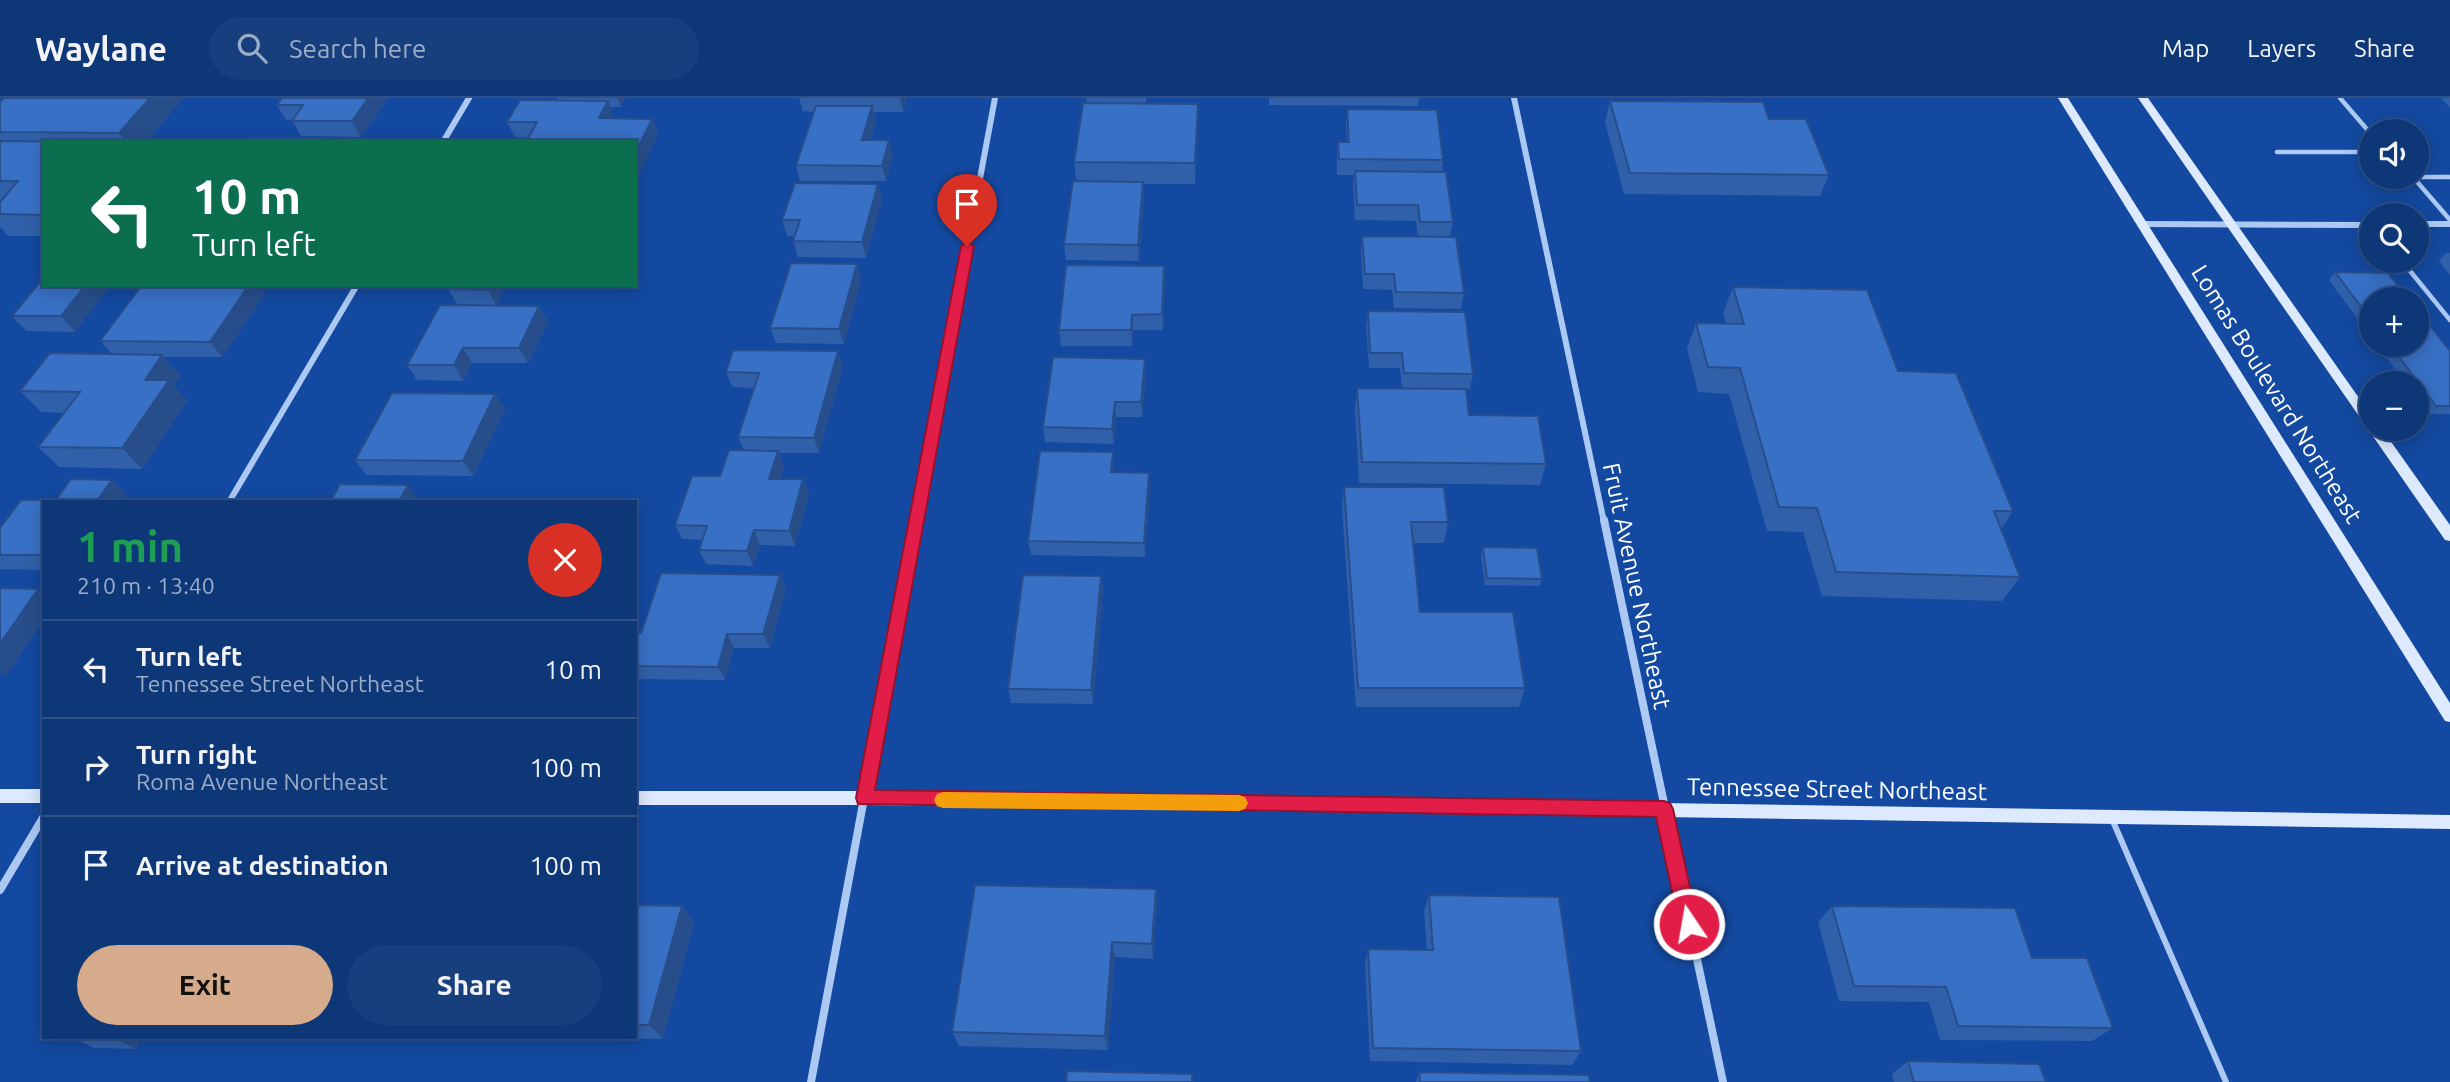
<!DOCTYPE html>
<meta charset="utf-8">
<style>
body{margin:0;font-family:Ubuntu,sans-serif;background:#173f7d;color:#f1f3f6;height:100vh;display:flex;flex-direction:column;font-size:26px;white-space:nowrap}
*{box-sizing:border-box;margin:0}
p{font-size:23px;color:#9bacc6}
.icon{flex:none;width:38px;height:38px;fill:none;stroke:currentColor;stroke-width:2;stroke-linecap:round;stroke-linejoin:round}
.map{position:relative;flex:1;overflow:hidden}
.details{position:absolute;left:42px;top:402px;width:595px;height:539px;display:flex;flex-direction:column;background:#0e3778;border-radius:0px;box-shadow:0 4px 18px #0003,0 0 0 2px #2e518a}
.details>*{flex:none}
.guide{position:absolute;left:42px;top:42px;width:595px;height:147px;border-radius:0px;box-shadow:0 4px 18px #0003,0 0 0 2px #2e518a;background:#0b6e4f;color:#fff;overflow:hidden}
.tools{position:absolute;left:2359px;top:21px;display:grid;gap:14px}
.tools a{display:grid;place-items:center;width:70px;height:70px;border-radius:50%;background:#0e3778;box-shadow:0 4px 18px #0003,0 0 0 2px #2e518a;font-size:35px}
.pin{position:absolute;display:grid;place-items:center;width:60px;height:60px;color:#fff;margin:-72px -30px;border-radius:50% 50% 50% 0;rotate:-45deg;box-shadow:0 0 7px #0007}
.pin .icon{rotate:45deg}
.me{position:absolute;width:77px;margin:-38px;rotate:348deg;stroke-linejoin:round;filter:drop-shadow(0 0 5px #0008)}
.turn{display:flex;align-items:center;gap:24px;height:147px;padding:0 35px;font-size:32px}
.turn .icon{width:91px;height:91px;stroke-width:2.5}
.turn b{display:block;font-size:49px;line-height:60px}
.round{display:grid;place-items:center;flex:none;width:74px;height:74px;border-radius:37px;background:#173f7d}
.summary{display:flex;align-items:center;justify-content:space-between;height:119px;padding:0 35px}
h1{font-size:42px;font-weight:700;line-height:52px;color:#1e9e55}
.primary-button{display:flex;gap:14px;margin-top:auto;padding:14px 35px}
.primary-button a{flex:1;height:80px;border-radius:42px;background:#d6ab8b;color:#111;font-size:28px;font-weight:700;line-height:80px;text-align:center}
.primary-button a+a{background:#173f7d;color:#f1f3f6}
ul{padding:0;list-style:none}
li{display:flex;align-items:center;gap:21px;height:98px;padding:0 35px;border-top:2px solid #2e518a}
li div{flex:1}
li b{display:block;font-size:26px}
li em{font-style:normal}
header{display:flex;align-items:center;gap:42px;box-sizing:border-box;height:98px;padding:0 35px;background:#0e3778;border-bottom:2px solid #2e518a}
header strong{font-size:33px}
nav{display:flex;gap:38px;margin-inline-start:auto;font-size:24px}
.search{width:490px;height:63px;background:#173f7d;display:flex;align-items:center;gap:18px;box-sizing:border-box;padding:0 24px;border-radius:38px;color:#9bacc6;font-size:26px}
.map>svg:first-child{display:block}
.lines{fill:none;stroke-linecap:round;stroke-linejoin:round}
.lane-far1{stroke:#acc9f4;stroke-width:4.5}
.lane{stroke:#acc9f4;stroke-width:6}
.street-far1{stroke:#acc9f4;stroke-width:6}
.street{stroke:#acc9f4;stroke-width:8}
.secondary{fill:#dde9fd;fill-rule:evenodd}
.wall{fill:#3060a9}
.shaded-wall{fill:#274e8a}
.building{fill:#3870c5;stroke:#274e8a;stroke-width:2}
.route{fill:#e11d48;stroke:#92132f;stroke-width:2}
.slow{fill:#f59e0b}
.labels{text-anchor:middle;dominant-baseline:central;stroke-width:7;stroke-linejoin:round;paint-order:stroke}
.street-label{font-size:24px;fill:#fff;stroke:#1349a0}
</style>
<header>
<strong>Waylane</strong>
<div class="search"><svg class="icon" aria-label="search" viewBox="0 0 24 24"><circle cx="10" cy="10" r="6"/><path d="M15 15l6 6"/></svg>Search here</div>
<nav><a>Map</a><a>Layers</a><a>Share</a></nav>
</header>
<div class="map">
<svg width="2450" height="984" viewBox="0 0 2450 984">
<rect width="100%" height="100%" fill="#1349a0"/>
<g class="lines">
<g class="lane-far1">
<path d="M2340,0L2371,36"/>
<path d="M2277,54H2371"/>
<path d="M2413,79L2450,122"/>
<path d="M2413,79H2450"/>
<path d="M2402,163L2450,222"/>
</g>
<path class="lane" d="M2112,721L2226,984"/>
<g class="street-far1">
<path d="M1514,0L1604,424"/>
<path d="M443,44L469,0"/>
<path d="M2144,126L2371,127"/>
<path d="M2417,126H2450"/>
<path d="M229,404L357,187"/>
<path d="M916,424L995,0"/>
</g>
<g class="street">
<path d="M1604,422L1723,984"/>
<path d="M0,792L44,718"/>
<path d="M811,984L916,422"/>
</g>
<g class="secondary">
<path d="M2058,0H2068L2450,605V624L2445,623Z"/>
<path d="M2138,0H2148L2371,317V331H2382L2450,427V443L2445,442Z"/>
<rect x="0" y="691" width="44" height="14"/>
<path d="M635,693H865L2450,717V731L865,707H635Z"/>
</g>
</g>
<g class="wall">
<path d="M4,0H183L146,44H44V138H8L0,129V4Z"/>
<path d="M282,0H388L361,39L301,38L292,22H286L277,7Z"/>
<path d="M557,0H625L621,9H610L614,19L613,20L652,21L658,36L640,75H635V44L515,39L507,24L559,3Z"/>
<path d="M799,0H907L903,14H874L876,23L870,42L893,58L886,83H800L796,67L814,14L803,13Z"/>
<path d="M1086,0H1169H1146V6H1198V28L1195,86H1143L1144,99L1139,163L1066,162L1064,146L1076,83L1074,64L1087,5Z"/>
<path d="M1269,0H1419L1418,8L1269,7Z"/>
<path d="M2441,0H2450V10Z"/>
<path d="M1610,3L1769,21L1829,77L1820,98L1624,96L1605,24Z"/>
<path d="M1347,11L1443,62L1442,74L1453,124L1450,139L1464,195L1461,211L1394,210L1392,192L1363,191L1361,153L1362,138L1418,139L1416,123L1355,122L1353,89L1354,77H1337V60L1338,44H1347L1346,27Z"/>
<path d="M878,86L882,101L866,160L798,159L793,143L795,138H787L782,122Z"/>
<path d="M2446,155H2450V177L2439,163Z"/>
<path d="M857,166L861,182L844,246L776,245L770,230Z"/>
<path d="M1164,168L1165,183L1163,232H1133L1132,248H1061L1059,232Z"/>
<path d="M2335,174L2371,201V239L2329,182Z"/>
<path d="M44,179L75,234L26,233L12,218Z"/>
<path d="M450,187H568V189L506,188L496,207L457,206L448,191Z"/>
<path d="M1733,189L1898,273L2013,413L2001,431L2020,479L2002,503L1822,498L1803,434L1767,433L1729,296L1698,294L1687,250L1696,225H1726L1723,215Z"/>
<path d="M265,196L222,259H164L180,278L174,288L187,303L142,371L59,369L38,349L64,315L41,314L20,293L112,256L100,243Z"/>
<path d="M539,208L548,224L528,265H472L463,283L417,282L407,267Z"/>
<path d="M1368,213L1473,276L1470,291H1466L1469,317L1546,366L1540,387L1359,385L1355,311L1357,290H1402L1400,270H1369L1366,228Z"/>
<path d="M2377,247H2417L2450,253V316H2428L2417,300V285H2405Z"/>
<path d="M1145,261L1146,276L1142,319H1116L1114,346L1045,344L1043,329Z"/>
<path d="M843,268L819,355H779L784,368L780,381H803L809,396L795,448L760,447L753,468L706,466L699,452L702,442L682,441L675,427L744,352L738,339L754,290L732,289L726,274Z"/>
<path d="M495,296L505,311L473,378L366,377L355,362Z"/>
<path d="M1113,354L1114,374L1150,389L1145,459L1031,457L1028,443Z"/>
<path d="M71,381L112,382L126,397L121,404H44V472L0,471V430L21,402H56Z"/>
<path d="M1344,389L1448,424L1444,445H1413L1420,514L1525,590L1519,609H1356L1342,410Z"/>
<path d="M1483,449L1542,481L1539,488L1485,487L1481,457Z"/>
<path d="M780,477L786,491L770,550H734L725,582L635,581V535H641Z"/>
<path d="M1101,478L1103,492L1093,606L1011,605L1008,591Z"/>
<path d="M1156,791L1157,808L1153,861L1115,859L1108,952L959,948L952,934Z"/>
<path d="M1429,797L1581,953L1572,967L1370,963L1365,866L1368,851L1427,852L1424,813Z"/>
<path d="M635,807L682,808L694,824L663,941L580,940H635Z"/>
<path d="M1832,808L2032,860L2113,930L2092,943L1940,942L1929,904L1839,903L1818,824Z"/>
<path d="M73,940H142L136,951L94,950Z"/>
<path d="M1908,963L2046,984H1894L1892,976Z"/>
<path d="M1419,974L1590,984H1416Z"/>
</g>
<g class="shaded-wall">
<path d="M150,0H183L146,44H126L119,35Z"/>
<path d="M368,0H388L361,39L352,23Z"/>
<path d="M617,0H625L621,9Z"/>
<path d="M900,0H907L903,14Z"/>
<path d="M608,3L614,19L606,36L599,20Z"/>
<path d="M1198,6V28L1195,86V65Z"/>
<path d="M872,8L876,23L866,57L862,42Z"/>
<path d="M652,21L658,36L640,75L635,63V56Z"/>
<path d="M889,42L893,58L886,83L882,68Z"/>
<path d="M1143,84L1144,99L1139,163L1138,147Z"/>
<path d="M878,86L882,101L866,160L862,144Z"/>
<path d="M857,166L861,182L844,246L839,231Z"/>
<path d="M1164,168L1165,183L1163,232L1162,216Z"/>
<path d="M86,187H111L75,234L61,218Z"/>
<path d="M249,187H258L265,196L222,259L210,244Z"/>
<path d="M490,187L506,188L496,207L488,192Z"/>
<path d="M539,208L548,224L528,265L519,250Z"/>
<path d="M1132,217L1133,232L1132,248L1131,232Z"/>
<path d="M463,250L472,265L463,283L454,267Z"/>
<path d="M838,253L843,268L819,355L814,340Z"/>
<path d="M162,257L180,278L174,288L187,303L142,371L122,350L145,282Z"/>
<path d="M1145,261L1146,276L1142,319L1141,304Z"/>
<path d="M495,296L505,311L473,378L463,363Z"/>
<path d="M1115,304L1116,319L1114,346L1112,331Z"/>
<path d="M778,353L784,368L775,396L769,381Z"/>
<path d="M1113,354L1114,369L1112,389L1111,374Z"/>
<path d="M1149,375L1150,389L1145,459L1144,445Z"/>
<path d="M803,381L809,396L795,448L789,433Z"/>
<path d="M112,382L126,397L121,404H96Z"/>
<path d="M408,387L419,402L418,404H399Z"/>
<path d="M754,432L760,447L753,468L747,453Z"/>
<path d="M780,477L786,491L770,550L763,536Z"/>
<path d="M1101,478L1103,492L1093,606L1091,592Z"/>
<path d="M38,491L44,496V522L6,578L0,574V546Z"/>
<path d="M727,536L734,550L725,582L718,569Z"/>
<path d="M1156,791L1157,808L1153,861L1152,846Z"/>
<path d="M682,808L694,824L663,941L649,927Z"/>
<path d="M1112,844L1115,859L1108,952L1105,938Z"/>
<path d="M118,940H142L136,951L117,941Z"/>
</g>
<g class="building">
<path d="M4,0H150L119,35L0,34V4Z"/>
<path d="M282,0H368L352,23H292L303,7H277Z"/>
<path d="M520,2L608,3L599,20L652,21L635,56V44H526L537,24H507Z"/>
<path d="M1610,3L1763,4L1769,21H1806L1829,77L1630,75Z"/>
<path d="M1083,5L1198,6L1195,65L1074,64Z"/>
<path d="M816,8H872L862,42H889L882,68L796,67Z"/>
<path d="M1347,11L1437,12L1443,62L1339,61L1338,44H1349Z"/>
<path d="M252,40L341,41L339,44H250Z"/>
<path d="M0,43L102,44H44V117L0,116V104L18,83H0Z"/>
<path d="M1355,73L1446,74L1453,124H1420L1418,107H1357Z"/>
<path d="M1073,83L1143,84L1138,147L1064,146Z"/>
<path d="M795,85L878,86L862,144L793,143L800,122H782Z"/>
<path d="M1362,138L1456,139L1464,195L1396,194L1394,176H1365Z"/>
<path d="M791,165L857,166L839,231L770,230Z"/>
<path d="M1066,167L1164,168L1162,216L1132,217L1131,232H1059Z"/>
<path d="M2335,174L2388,175L2409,201H2371V222Z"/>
<path d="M44,179V187H86L61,218H12Z"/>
<path d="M142,187H249L210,244L100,243Z"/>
<path d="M450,187H490L488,192L448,191Z"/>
<path d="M1733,189L1867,192L1898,273L1956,275L2013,413H1994L2020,479L1836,474L1817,410L1779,409L1740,270L1708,269L1696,225L1744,226Z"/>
<path d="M440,207L539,208L519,250H463L454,267H407Z"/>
<path d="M2417,211L2450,253V308H2436L2390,247H2417Z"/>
<path d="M1368,213L1465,214L1473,276L1404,275L1402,255H1370Z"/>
<path d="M733,252L838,253L814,340L738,339L759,275L726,274Z"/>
<path d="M50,255L162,257L145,282H169L122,350L38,349L80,294L20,293Z"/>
<path d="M1053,259L1145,261L1141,304H1115L1112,331L1043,329Z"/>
<path d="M1357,290L1466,291L1469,317L1538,318L1546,366L1362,364Z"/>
<path d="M392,295L495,296L463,363L355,362Z"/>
<path d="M729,352L778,353L769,381H803L789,433L754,432L747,453L699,452L707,428L675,427L692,378H720Z"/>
<path d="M1040,353L1113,354L1111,374L1149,375L1144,445L1028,443Z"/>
<path d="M71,381L112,382L96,404H44V457H0V430L21,402H56Z"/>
<path d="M340,386L408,387L399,404H330Z"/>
<path d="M1344,389H1444L1448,424H1411L1420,514H1513L1525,590H1358Z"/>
<path d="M1483,449L1537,450L1542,481L1487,480Z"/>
<path d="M661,475L780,477L763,536H727L718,569L635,568V535H641Z"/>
<path d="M1023,477L1101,478L1091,592L1008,591Z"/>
<path d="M0,490L38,491L0,546Z"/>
<path d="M975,787L1156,791L1152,846L1112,844L1105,938L952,934Z"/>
<path d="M1429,797L1559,799L1581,953L1373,950L1368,851L1433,852Z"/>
<path d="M635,807L682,808L649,927H635Z"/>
<path d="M1832,808L2015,810L2032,860H2087L2113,930L1958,928L1946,889L1854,888Z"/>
<path d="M73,940H118L117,941Z"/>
<path d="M1908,963L2039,966L2046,984H1914Z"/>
<path d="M1067,973L1192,976V984H1066Z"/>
<path d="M1419,974L1589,977L1590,984H1420Z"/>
</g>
<path class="route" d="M967,144L974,148L875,692L1664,703L1670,705L1673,711L1698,826L1695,833L1689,835L1682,833L1679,826L1656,719L858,706L856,700L961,148Z"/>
<path class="slow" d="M943,694L1239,697L1245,699L1248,705L1245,711L1239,713L943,710L937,708L934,702L937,696Z"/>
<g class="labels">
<g class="street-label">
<text transform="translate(2277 296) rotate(58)">Lomas Boulevard Northeast</text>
<text transform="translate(1637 488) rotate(78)">Fruit Avenue Northeast</text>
<text transform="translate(1837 691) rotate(1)">Tennessee Street Northeast</text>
</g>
</g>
</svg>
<div class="tools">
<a><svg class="icon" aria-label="sound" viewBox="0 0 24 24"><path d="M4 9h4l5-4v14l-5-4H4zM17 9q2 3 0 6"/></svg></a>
<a><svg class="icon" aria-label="search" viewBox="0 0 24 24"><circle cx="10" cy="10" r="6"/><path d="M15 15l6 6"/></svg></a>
<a>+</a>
<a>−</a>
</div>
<div class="pin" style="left:967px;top:148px;background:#d93025"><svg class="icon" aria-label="arrive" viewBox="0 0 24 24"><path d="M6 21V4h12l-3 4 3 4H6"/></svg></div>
<svg class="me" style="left:1689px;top:826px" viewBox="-20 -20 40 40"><circle r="17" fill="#e11d48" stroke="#fff" stroke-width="3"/><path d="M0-11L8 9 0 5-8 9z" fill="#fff"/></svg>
<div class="guide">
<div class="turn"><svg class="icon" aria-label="left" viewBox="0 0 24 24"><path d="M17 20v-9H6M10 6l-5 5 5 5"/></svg><div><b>10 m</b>Turn left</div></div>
</div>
<section class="details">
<div class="summary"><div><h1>1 min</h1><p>210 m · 13:40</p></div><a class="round" style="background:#d93025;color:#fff"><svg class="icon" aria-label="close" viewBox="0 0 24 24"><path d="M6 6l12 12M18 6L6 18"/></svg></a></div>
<ul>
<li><svg class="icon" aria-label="left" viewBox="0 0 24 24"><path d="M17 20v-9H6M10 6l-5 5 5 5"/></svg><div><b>Turn left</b><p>Tennessee Street Northeast</p></div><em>10 m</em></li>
<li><svg class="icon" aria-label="right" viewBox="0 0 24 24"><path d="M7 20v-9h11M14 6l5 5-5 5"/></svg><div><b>Turn right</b><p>Roma Avenue Northeast</p></div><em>100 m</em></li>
<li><svg class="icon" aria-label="arrive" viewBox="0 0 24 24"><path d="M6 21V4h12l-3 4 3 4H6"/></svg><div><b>Arrive at destination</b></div><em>100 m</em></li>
</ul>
<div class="primary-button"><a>Exit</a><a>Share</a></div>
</section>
</div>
